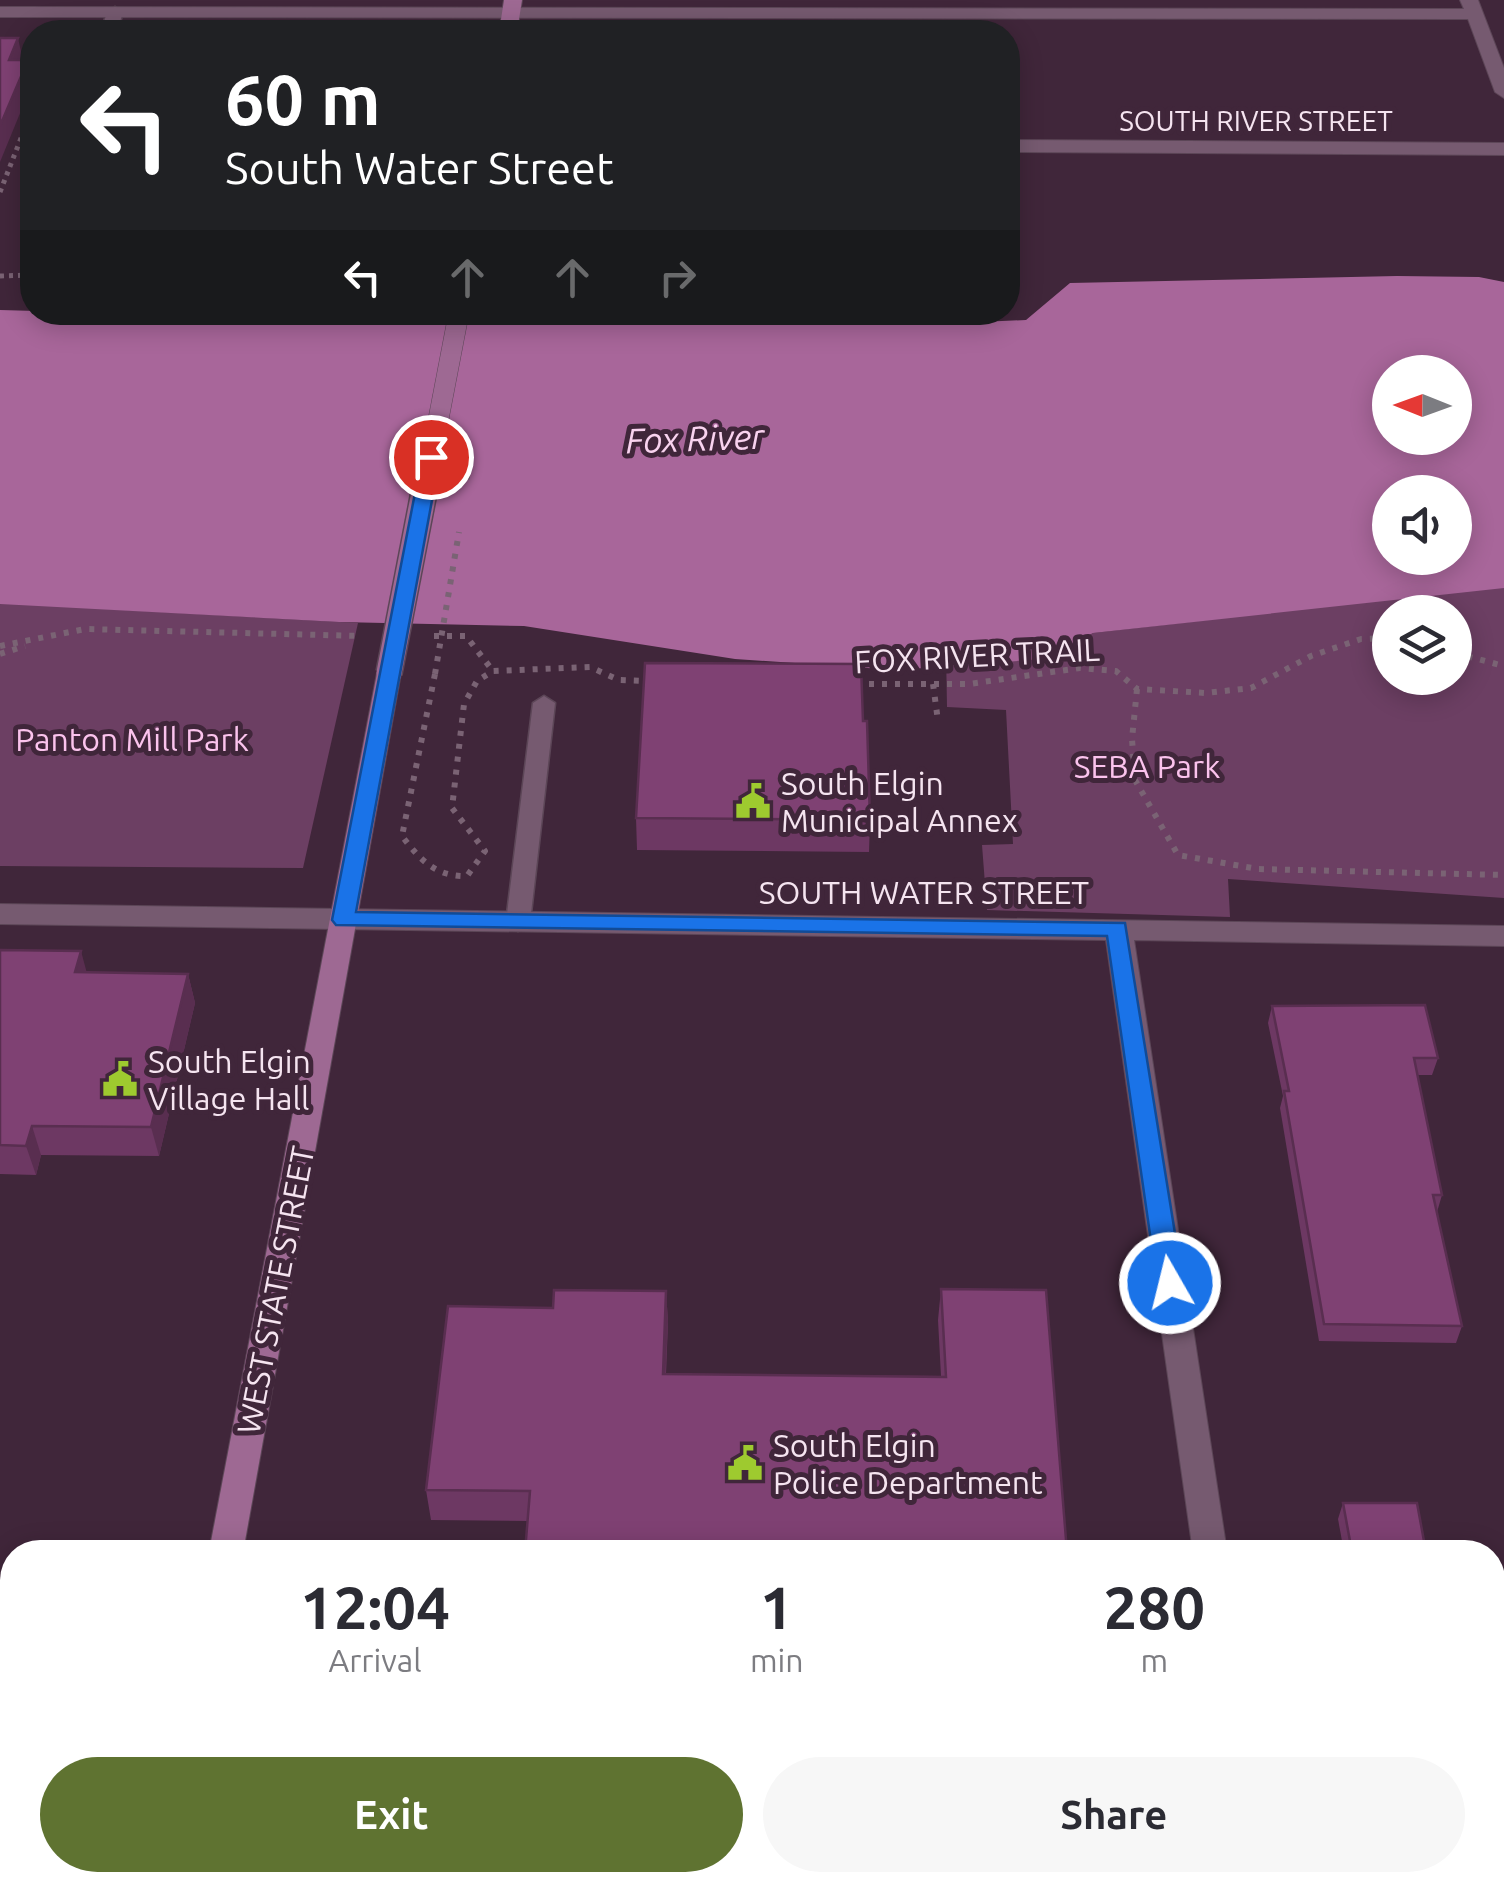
<!DOCTYPE html>
<style>
body{margin:0;font-family:Ubuntu,sans-serif;background:#f7f7f7;color:#2b2b33;height:100vh;display:flex;flex-direction:column;font-size:38px;white-space:nowrap}
*{box-sizing:border-box;margin:0}
p{font-size:32px;color:#7c7c81}
.icon{flex:none;width:55px;height:55px;fill:none;stroke:currentColor;stroke-width:2;stroke-linecap:round;stroke-linejoin:round}
.map{position:relative;flex:1;overflow:hidden}
.panel{position:absolute;left:0px;top:1540px;width:1505px;height:352px;display:flex;flex-direction:column;background:#fff;border-radius:40px 40px 0 0;box-shadow:0 5px 25px #0003}
.panel>*{flex:none}
.banner{position:absolute;left:20px;top:20px;width:1000px;height:305px;border-radius:40px;box-shadow:0 5px 25px #0003;background:#202124;color:#fff;overflow:hidden}
.needle{width:65px;rotate:271deg}
.controls{position:absolute;left:1372px;top:355px;display:grid;gap:20px}
.controls a{display:grid;place-items:center;width:100px;height:100px;border-radius:50%;background:#fff;box-shadow:0 5px 25px #0003;font-size:50px}
.pin{position:absolute;display:grid;place-items:center;width:85px;height:85px;color:#fff;margin:-42px;border:5px solid #fff;border-radius:50%;box-shadow:0 2px 10px #0007}
.me{position:absolute;width:110px;margin:-55px;rotate:352deg;stroke-linejoin:round;filter:drop-shadow(0 0 8px #0008)}
.turn{display:flex;align-items:center;gap:35px;height:210px;padding:0 40px;font-size:45px}
.turn .icon{width:130px;height:130px;stroke-width:2.5}
.turn b{display:block;font-size:70px;line-height:85px}
.lanes{display:flex;align-items:center;height:95px;padding:0 40px;background:#0003;justify-content:center;gap:50px;direction:ltr}
.lanes .off{opacity:.35}
.eta{display:flex;justify-content:space-evenly;align-items:center;height:170px;text-align:center}
.eta b{font-size:60px;font-weight:600;line-height:70px}
.action{display:flex;gap:20px;margin-top:auto;padding:20px 40px}
.action a{flex:1;height:115px;border-radius:60px;background:#5f7331;color:#fff;font-size:40px;font-weight:600;line-height:115px;text-align:center}
.action a+a{background:#f7f7f7;color:#2b2b33}
.map>svg:first-child{display:block}
.green{fill:#6c3f63;fill-rule:evenodd}
.water{fill:#a8669a;fill-rule:evenodd}
.lines{fill:none;stroke-linecap:round;stroke-linejoin:round}
.service-casing{stroke:#5c4657;stroke-width:3}
.minor-casing{stroke:#5c4657;stroke-width:2}
.secondary-casing{stroke:#5c4657;stroke-width:2}
.primary-casing{stroke:#5c4657;stroke-width:2}
.path-far1{stroke:#7a6374;stroke-width:5;stroke-dasharray:4 5;stroke-linecap:butt}
.path{stroke:#7a6374;stroke-width:6;stroke-dasharray:5 8;stroke-linecap:butt}
.service{fill:#765a70;fill-rule:evenodd}
.minor{fill:#765a70;fill-rule:evenodd}
.secondary{fill:#9e6993;fill-rule:evenodd}
.primary{fill:#c577b6;fill-rule:evenodd}
.secondary-bridge-far1-casing{stroke:#5c4657;stroke-width:21;stroke-linecap:butt}
.secondary-bridge-casing{stroke:#5c4657;stroke-width:28;stroke-linecap:butt}
.path-bridge-far1{stroke:#7a6374;stroke-width:5;stroke-dasharray:4 5;stroke-linecap:butt}
.path-bridge{stroke:#7a6374;stroke-width:6;stroke-dasharray:5 8;stroke-linecap:butt}
.secondary-bridge-far1{stroke:#9e6993;stroke-width:20}
.secondary-bridge{stroke:#9e6993;stroke-width:25}
.wall{fill:#6d3863}
.shaded-wall{fill:#592e50}
.building{fill:#7f4173;stroke:#592e50;stroke-width:2.5}
.route{fill:#1a73e8;stroke:#114b97;stroke-width:2.5}
.labels{text-anchor:middle;dominant-baseline:central;stroke-width:10;stroke-linejoin:round;paint-order:stroke}
.far-street-label{font-size:28px;fill:#f5e4f0;stroke:#40263a}
.street-label{font-size:32px;fill:#f5e4f0;stroke:#40263a}
.park-label{font-size:32px;fill:#fbc3ed;stroke:#40263a}
.poi-label{font-size:32px;fill:#f5e4f0;stroke:#40263a;text-anchor:start}
.water-label{font-size:35px;font-style:italic;fill:#f9d3ef;stroke:#40263a}
</style>
<div class="map">
<svg width="1504" height="1892" viewBox="0 0 1504 1892">
<rect width="100%" height="100%" fill="#40263a"/>
<g class="green">
<path d="M1504,586V898L1228,879L1230,917L987,910L982,845L1013,844L1006,710L947,707L946,651C1009,659 1038,674 1093,633ZM1390,612H1455V678H1390Z"/>
<path d="M0,603L358,623L303,868L0,866Z"/>
</g>
<path class="water" d="M1397,276L1479,277L1504,282V588L1093,633L1044,659L897,670L735,659L524,626L339,622L0,604V310L400,321L507,318L916,325L1026,320L1070,283ZM1390,372H1455V438H1390ZM1390,492H1455V558H1390Z"/>
<g class="lines">
<defs>
<g id="service">
<path d="M115,7L123,12L117,32H101L107,12Z"/>
<path d="M544,696L555,703L530,922L518,931L506,922L533,703Z"/>
</g>
<g id="minor">
<path d="M1460,0H1478L1504,68V98L1495,92L1468,19L0,17V7L1464,9Z"/>
<path d="M1008,140L1504,143V155L1008,152Z"/>
<path d="M0,904L1504,926V946L1134,940L1227,1552H1193L1106,940L0,924Z"/>
<path d="M148,1880H186L184,1892H146Z"/>
<path d="M1238,1880H1276L1278,1892H1240Z"/>
</g>
<g id="secondary">
<path d="M504,0H522L517,32H499Z"/>
<path d="M389,665L401,673L243,1552H209L377,673Z"/>
</g>
<g id="primary">
<rect x="0" y="1716" width="12" height="34"/>
<rect x="1492" y="1758" width="12" height="34"/>
</g>
</defs>
<use href="#service" class="service-casing"/>
<use href="#minor" class="minor-casing"/>
<use href="#secondary" class="secondary-casing"/>
<use href="#primary" class="primary-casing"/>
<g class="path-far1">
<path d="M0,192L32,110"/>
<path d="M0,276L32,275"/>
<path d="M411,321L412,312"/>
</g>
<g class="path">
<path d="M434,636H466L493,671"/>
<path d="M0,646L85,629L362,636"/>
<path d="M1455,653L1504,666"/>
<path d="M0,654L25,646"/>
<path d="M435,674L402,836C420,860 436,877 467,876L485,851L452,808L464,704L477,681L493,671L590,667L619,680L648,681"/>
<path d="M856,684H969L1080,668L1116,671L1137,689L1206,693L1251,688L1311,656L1361,639L1390,638"/>
<path d="M933,684L938,721"/>
<path d="M1137,689L1132,739L1135,780L1178,855L1258,869L1504,875"/>
</g>
<use href="#service" class="service"/>
<use href="#minor" class="minor"/>
<use href="#secondary" class="secondary"/>
<use href="#primary" class="primary"/>
<defs>
<path id="secondary-bridge-far1" d="M427,479L459,312"/>
<path id="secondary-bridge" d="M389,673L427,477"/>
</defs>
<use href="#secondary-bridge-far1" class="secondary-bridge-far1-casing"/>
<use href="#secondary-bridge" class="secondary-bridge-casing"/>
<path class="path-bridge-far1" d="M467,479L472,453"/>
<path class="path-bridge" d="M435,674L459,532"/>
<use href="#secondary-bridge-far1" class="secondary-bridge-far1"/>
<use href="#secondary-bridge" class="secondary-bridge"/>
</g>
<g class="wall">
<path d="M863,721L870,820L869,852L637,850L636,818Z"/>
<path d="M0,950L87,972L188,974L195,1003L159,1156L41,1155L36,1175L0,1174Z"/>
<path d="M1272,1006L1438,1058L1432,1075H1417L1442,1195L1437,1212L1462,1326L1456,1343L1319,1341L1280,1108L1283,1096L1268,1023Z"/>
<path d="M941,1289L1067,1552L528,1521L431,1520L426,1490L553,1308L666,1291L668,1322L666,1374L941,1376L938,1320Z"/>
<path d="M1343,1503L1426,1552H1344L1338,1519Z"/>
</g>
<g class="shaded-wall">
<path d="M18,38L23,61L9,60Z"/>
<path d="M28,60L32,84L0,162V126Z"/>
<path d="M81,951L89,981L75,972Z"/>
<path d="M188,974L195,1003L159,1156L151,1127Z"/>
<path d="M32,1126L41,1155L36,1175L26,1146Z"/>
<path d="M666,1291L668,1322L664,1404L663,1374Z"/>
</g>
<g class="building">
<path d="M306,29H364L363,32H305Z"/>
<path d="M0,38H18L9,60H28L0,126Z"/>
<path d="M645,663L861,664L863,721H867L870,820L636,818Z"/>
<path d="M0,950L81,951L75,972L188,974L151,1127L32,1126L26,1146L0,1145Z"/>
<path d="M1425,1005L1438,1058H1414L1442,1195H1433L1462,1326L1324,1324L1284,1091H1289L1272,1006Z"/>
<path d="M941,1289L1046,1290L1067,1552H525L530,1491L426,1490L448,1306L553,1308L554,1290L666,1291L663,1374L946,1377Z"/>
<path d="M1343,1503H1417L1426,1552H1352Z"/>
</g>
<path class="route" d="M431,451L440,457L356,912L1125,923L1183,1283L1179,1290L1170,1293L1161,1290L1157,1283L1107,936L336,925L332,920L422,457Z"/>
<defs>
<symbol id="civic-bare" viewBox="-9 -9 18 18"><path d="M-.6-6.5H3V-4.5H.6V-3L4-1V1h2V6H-6V1h2V-1L-.6-3ZM-1.2 2.5V6h2.4V2.5Z" fill="#9eca2f" stroke="#40263a" stroke-width="2.5" paint-order="stroke"/></symbol>
</defs>
<g fill-rule="evenodd">
<use href="#civic-bare" x="728" y="776" width="50" height="50"/>
<use href="#civic-bare" x="95" y="1054" width="50" height="50"/>
<use href="#civic-bare" x="720" y="1438" width="50" height="50"/>
</g>
<g class="labels">
<g class="far-street-label">
<text x="1256" y="120">SOUTH RIVER STREET</text>
</g>
<g class="street-label">
<text transform="translate(977 655) rotate(-3)">FOX RIVER TRAIL</text>
<text x="924" y="892">SOUTH WATER STREET</text>
<text transform="translate(275 1290) rotate(-79)">WEST STATE STREET</text>
</g>
<g class="park-label">
<text x="132" y="739">Panton Mill Park</text>
<text x="1147" y="766">SEBA Park</text>
</g>
<g class="poi-label">
<text x="781" y="783">South Elgin<tspan x="781" dy="37">Municipal Annex</tspan></text>
<text x="148" y="1061">South Elgin<tspan x="148" dy="37">Village Hall</tspan></text>
<text x="773" y="1445">South Elgin<tspan x="773" dy="37">Police Department</tspan></text>
</g>
<g class="water-label">
<text transform="translate(695 438) rotate(-2)">Fox River</text>
</g>
</g>
</svg>
<div class="controls">
<a><svg class="needle" viewBox="-14 -14 28 28"><path d="M0-13l5 13h-10z" fill="#e53935"/><path d="M0 13l5-13h-10z" fill="#7c7c81"/></svg></a>
<a><svg class="icon" aria-label="sound" viewBox="0 0 24 24"><path d="M4 9h4l5-4v14l-5-4H4zM17 9q2 3 0 6"/></svg></a>
<a><svg class="icon" aria-label="layers" viewBox="0 0 24 24"><path d="M12 4l9 5-9 5-9-5zM3 14l9 5 9-5"/></svg></a>
</div>
<div class="pin" style="left:431px;top:457px;background:#d93025"><svg class="icon" aria-label="arrive" viewBox="0 0 24 24"><path d="M6 21V4h12l-3 4 3 4H6"/></svg></div>
<svg class="me" style="left:1170px;top:1283px" viewBox="-20 -20 40 40"><circle r="17" fill="#1a73e8" stroke="#fff" stroke-width="3"/><path d="M0-11L8 9 0 5-8 9z" fill="#fff"/></svg>
<div class="banner">
<div class="turn"><svg class="icon" aria-label="left" viewBox="0 0 24 24"><path d="M17 20v-9H6M10 6l-5 5 5 5"/></svg><div><b>60 m</b>South Water Street</div></div>
<div class="lanes"><svg class="icon" aria-label="left" viewBox="0 0 24 24"><path d="M17 20v-9H6M10 6l-5 5 5 5"/></svg><svg class="icon off" aria-label="ahead" viewBox="0 0 24 24"><path d="M12 20V5M6 11l6-6 6 6"/></svg><svg class="icon off" aria-label="ahead" viewBox="0 0 24 24"><path d="M12 20V5M6 11l6-6 6 6"/></svg><svg class="icon off" aria-label="right" viewBox="0 0 24 24"><path d="M7 20v-9h11M14 6l5 5-5 5"/></svg></div>
</div>
<section class="panel">
<div class="eta">
<div><b>12:04</b><p>Arrival</p></div>
<div><b>1</b><p>min</p></div>
<div><b>280</b><p>m</p></div>
</div>
<div class="action"><a>Exit</a><a>Share</a></div>
</section>
</div>
